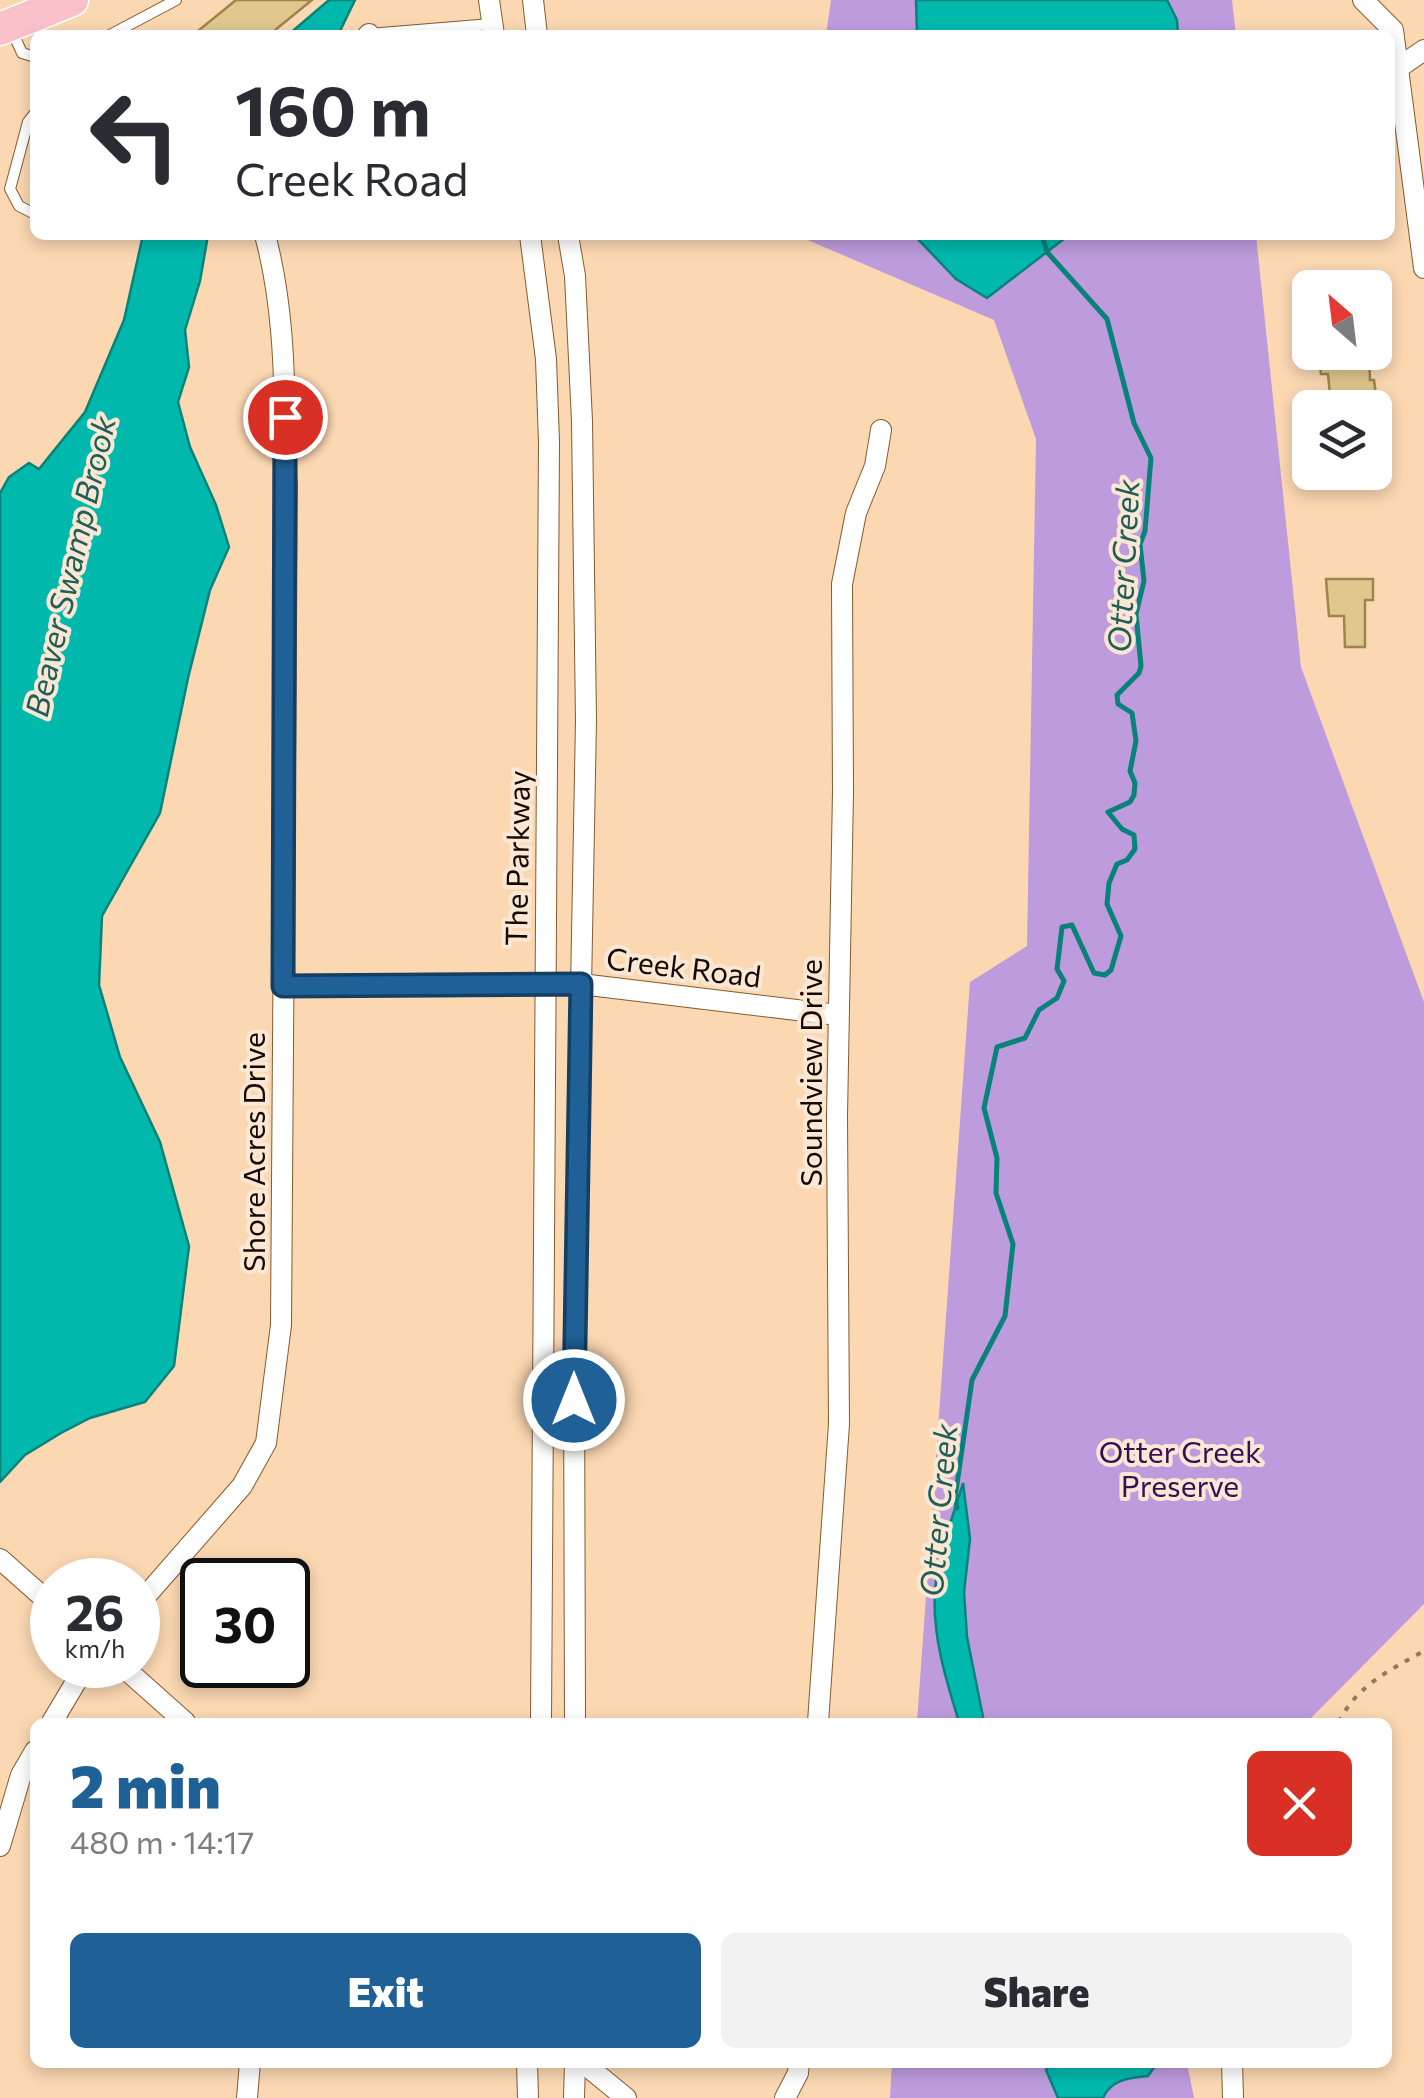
<!DOCTYPE html>
<meta charset="utf-8">
<style>
body{margin:0;font-family:Commissioner,sans-serif;background:#f2f2f3;color:#2b2b33;height:100vh;display:flex;flex-direction:column;font-size:38px;white-space:nowrap}
*{box-sizing:border-box;margin:0}
p{font-size:32px;color:#7c7c81}
.icon{flex:none;width:55px;height:55px;fill:none;stroke:currentColor;stroke-width:2;stroke-linecap:round;stroke-linejoin:round}
.map{position:relative;flex:1;overflow:hidden}
.side{position:absolute;left:30px;top:1718px;width:1362px;height:350px;display:flex;flex-direction:column;background:#fff;border-radius:15px;box-shadow:0 5px 15px #0003}
.side>*{flex:none}
.hud{position:absolute;left:30px;top:30px;width:1365px;height:210px;border-radius:15px;box-shadow:0 5px 15px #0003;background:#fff;color:#2b2b33;overflow:hidden}
.needle{width:65px;rotate:332deg}
.fabs{position:absolute;left:1292px;top:270px;display:grid;gap:20px}
.fabs a{display:grid;place-items:center;width:100px;height:100px;border-radius:15px;background:#fff;box-shadow:0 5px 15px #0003;font-size:50px}
.speed{position:absolute;left:30px;top:1558px;display:flex;gap:20px;font-size:50px;font-weight:700;text-align:center}
.speed>*{display:grid;place-content:center;width:130px;height:130px;border-radius:50%;background:#fff;box-shadow:0 5px 15px #0003;line-height:1}
.speed small{font-size:25px;font-weight:400}
.speed .limit{border:5px solid #111;border-radius:15px;background:#fff;color:#111}
.pin{position:absolute;display:grid;place-items:center;width:85px;height:85px;color:#fff;margin:-42px;border:5px solid #fff;border-radius:50%;box-shadow:0 2px 10px #0007}
.me{position:absolute;width:110px;margin:-55px;rotate:0deg;stroke-linejoin:round;filter:drop-shadow(0 0 8px #0008)}
.turn{display:flex;align-items:center;gap:35px;height:210px;padding:0 40px;font-size:45px}
.turn .icon{width:130px;height:130px;stroke-width:2.5}
.turn b{display:block;font-size:70px;line-height:85px}
.round{display:grid;place-items:center;flex:none;width:105px;height:105px;border-radius:15px;background:#f2f2f3}
.head{display:flex;align-items:center;justify-content:space-between;height:170px;padding:0 40px}
h1{font-size:60px;font-weight:800;line-height:75px;color:#1f6096}
.action{display:flex;gap:20px;margin-top:auto;padding:20px 40px}
.action a{flex:1;height:115px;border-radius:15px;background:#1f6096;color:#fff;font-size:40px;font-weight:800;line-height:115px;text-align:center}
.action a+a{background:#f2f2f3;color:#2b2b33}
.map>svg:first-child{display:block}
.green{fill:#bd9bdd}
.water{fill:#01b8ad;stroke:#088379;stroke-width:2.5}
.lines{fill:none;stroke-linecap:round;stroke-linejoin:round}
.stream{stroke:#088379;stroke-width:5}
.building{fill:#dfc78d;stroke:#9c864e;stroke-width:2.5}
.service-casing{stroke:#835c2f;stroke-width:12}
.minor-casing{stroke:#835c2f;stroke-width:22}
.primary-casing{stroke:#fff;stroke-width:35}
.path{stroke:#927860;stroke-width:4;stroke-dasharray:5 8;stroke-linecap:butt}
.service{stroke:#fff;stroke-width:10}
.minor{stroke:#fff;stroke-width:20}
.primary{stroke:#fac1cb;stroke-width:32}
.route-casing{stroke:#143e62;stroke-width:25}
.route{stroke:#1f6096;stroke-width:18}
.labels{text-anchor:middle;dominant-baseline:central;stroke-width:8;stroke-linejoin:round;paint-order:stroke}
.street-label{font-size:30px;fill:#170800;stroke:#fae8d5}
.park-label{font-size:30px;fill:#3a0e56;stroke:#fae8d5}
.water-label{font-size:32px;font-style:italic;fill:#225d58;stroke:#fae8d5}
</style>
<div class="map">
<svg width="1424" height="2098" viewBox="0 0 1424 2098">
<rect width="100%" height="100%" fill="#fbd7b2"/>
<g class="green">
<path d="M831,0H1232L1236,35H826Z"/>
<path d="M796,235H1256L1301,667L1424,1002V1604L1307,1722H917L970,982L1027,946L1036,439L994,320Z"/>
<path d="M892,2062L1187,2063L1194,2098H890Z"/>
</g>
<g class="water">
<path d="M329,0H355L338,35H288Z"/>
<path d="M916,0H1167L1177,20L1178,35H917Z"/>
<path d="M143,235H208L200,281L185,330L189,367L178,402L190,447L216,505L229,547L210,590L188,678L160,813L102,916L99,985L120,1057L160,1142L189,1246L174,1366L145,1402L90,1418L61,1433L25,1455L0,1482V493L9,477L29,463L39,469L85,412L124,320Z"/>
<path d="M914,235H1069L987,298L956,279Z"/>
<path d="M963,1483L970,1539L964,1592L967,1637L984,1722H959C946,1680 932,1636 935,1590C938,1554 953,1517 963,1483Z"/>
<path d="M1051,2063V2062L1157,2063L1148,2076C1130,2078 1111,2079 1103,2098H1058L1046,2070Z"/>
</g>
<g class="lines">
<path class="stream" d="M957,1508L955,1498L972,1380L1005,1316L1013,1244L996,1193L997,1158L984,1108L997,1047L1025,1038L1039,1010L1057,998L1064,981L1057,969L1062,927L1072,925L1094,973L1105,975L1111,970L1121,936L1107,904L1109,883L1117,864L1127,860L1135,849L1134,835L1122,829L1108,812L1130,802L1134,795L1135,783L1130,771L1136,741L1132,713L1118,704L1117,695L1139,673L1141,666L1136,614L1144,581L1140,544L1145,531L1151,458L1134,423L1107,319L1047,252L1042,235"/>
</g>
<g class="building">
<path d="M236,0H312L269,35H193Z"/>
<path d="M1318,352H1369L1370,380H1374L1376,395L1351,398L1352,406L1339,407L1330,395L1328,374H1321Z"/>
<path d="M1326,579H1373V600H1365V647H1345L1344,616H1329Z"/>
</g>
<g class="lines">
<defs>
<g id="service">
<path d="M12,31L22,53L35,57"/>
<path d="M369,34L491,24"/>
<path d="M110,35L176,0"/>
<path d="M35,113L28,122L10,189L19,206L35,214"/>
</g>
<g id="minor">
<path d="M489,0L494,35"/>
<path d="M533,0L537,35"/>
<path d="M1363,0L1393,30L1424,268"/>
<path d="M368,35L369,34"/>
<path d="M1398,68L1424,50"/>
<path d="M530,235L546,359L549,442L541,1722"/>
<path d="M568,235L575,276L582,421L586,720L574,1364L575,1722"/>
<path d="M283,986L581,984L838,1015"/>
<path d="M0,1559L52,1605"/>
<path d="M138,1605L242,1486L266,1443L281,1325L287,486C284,402 287,316 265,235"/>
<path d="M121,1665L185,1722"/>
<path d="M52,1722L86,1665"/>
<path d="M818,1722L839,1424L837,1116L843,792L842,584L856,513L875,466L881,430"/>
<path d="M0,1846L21,1775L35,1751"/>
<path d="M527,2062L528,2098"/>
<path d="M582,2062L626,2098"/>
<path d="M1232,2062L1233,2098"/>
<path d="M247,2098L250,2062"/>
<path d="M574,2098L575,2062"/>
<path d="M785,2098L798,2073L799,2062"/>
</g>
<path id="primary" d="M0,29L72,0"/>
</defs>
<use href="#service" class="service-casing"/>
<use href="#minor" class="minor-casing"/>
<use href="#primary" class="primary-casing"/>
<path class="path" d="M1339,1722C1356,1686 1390,1670 1424,1651"/>
<use href="#service" class="service"/>
<use href="#minor" class="minor"/>
<use href="#primary" class="primary"/>
</g>
<g class="lines">
<defs>
<path id="route" d="M285,417L283,986L581,984L574,1400"/>
</defs>
<use href="#route" class="route-casing"/>
<use href="#route" class="route"/>
</g>
<g class="labels">
<g class="street-label">
<text transform="translate(516 858) rotate(-89)">The Parkway</text>
<text transform="translate(684 966) rotate(7)">Creek Road</text>
<text transform="translate(809 1073) rotate(-90)">Soundview Drive</text>
<text transform="translate(252 1152) rotate(-90)">Shore Acres Drive</text>
</g>
<g class="park-label">
<text x="1180" y="1450">Otter Creek<tspan x="1180" dy="34">Preserve</tspan></text>
</g>
<g class="water-label">
<text transform="translate(69 566) rotate(-77)">Beaver Swamp Brook</text>
<text transform="translate(1122 566) rotate(-87)">Otter Creek</text>
<text transform="translate(937 1510) rotate(-85)">Otter Creek</text>
</g>
</g>
</svg>
<div class="fabs">
<a><svg class="needle" viewBox="-14 -14 28 28"><path d="M0-13l5 13h-10z" fill="#e53935"/><path d="M0 13l5-13h-10z" fill="#7c7c81"/></svg></a>
<a><svg class="icon" aria-label="layers" viewBox="0 0 24 24"><path d="M12 4l9 5-9 5-9-5zM3 14l9 5 9-5"/></svg></a>
</div>
<div class="speed"><div>26<small>km/h</small></div><div class="limit">30</div></div>
<div class="pin" style="left:285px;top:417px;background:#d93025"><svg class="icon" aria-label="arrive" viewBox="0 0 24 24"><path d="M6 21V4h12l-3 4 3 4H6"/></svg></div>
<svg class="me" style="left:574px;top:1400px" viewBox="-20 -20 40 40"><circle r="17" fill="#1f6096" stroke="#fff" stroke-width="3"/><path d="M0-11L8 9 0 5-8 9z" fill="#fff"/></svg>
<div class="hud">
<div class="turn"><svg class="icon" aria-label="left" viewBox="0 0 24 24"><path d="M17 20v-9H6M10 6l-5 5 5 5"/></svg><div><b>160 m</b>Creek Road</div></div>
</div>
<section class="side">
<div class="head"><div><h1>2 min</h1><p>480 m · 14:17</p></div><a class="round" style="background:#d93025;color:#fff"><svg class="icon" aria-label="close" viewBox="0 0 24 24"><path d="M6 6l12 12M18 6L6 18"/></svg></a></div>
<div class="action"><a>Exit</a><a>Share</a></div>
</section>
</div>
